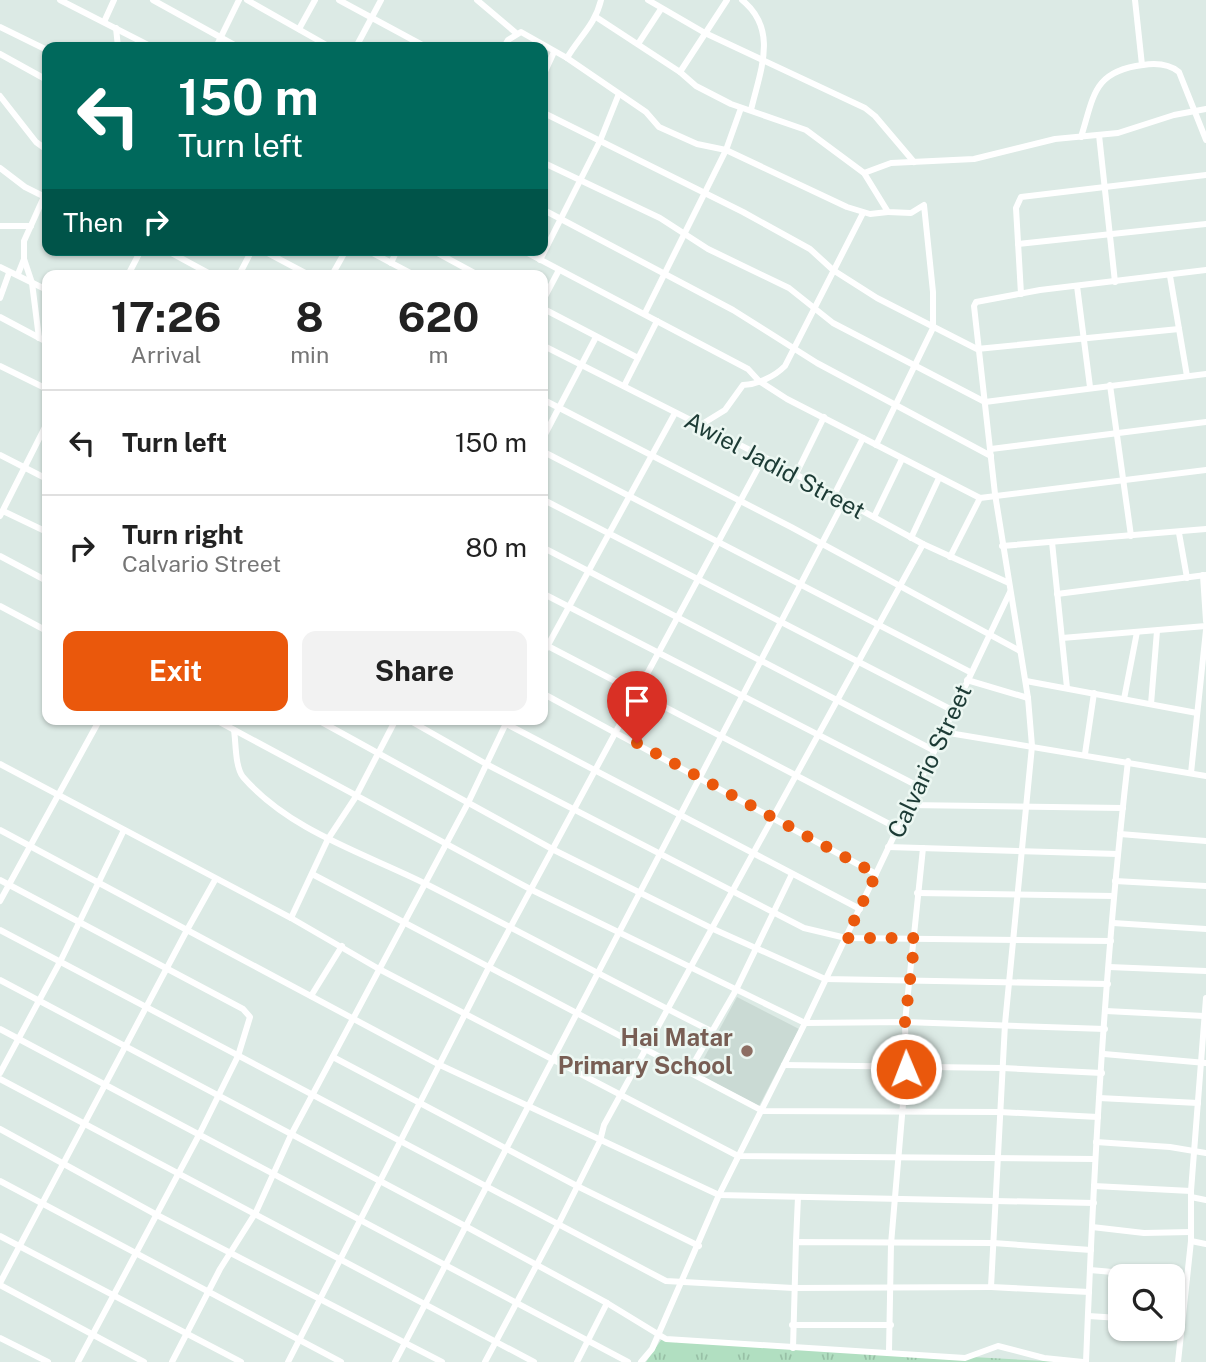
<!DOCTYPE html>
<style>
body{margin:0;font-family:"Public Sans",sans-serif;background:#f2f2f2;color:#222;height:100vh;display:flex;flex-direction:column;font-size:26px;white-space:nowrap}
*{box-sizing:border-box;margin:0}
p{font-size:23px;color:#767676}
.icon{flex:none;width:38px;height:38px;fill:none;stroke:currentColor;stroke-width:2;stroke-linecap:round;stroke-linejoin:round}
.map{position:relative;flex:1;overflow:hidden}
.drawer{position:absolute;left:42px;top:270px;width:506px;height:455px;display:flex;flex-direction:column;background:#fff;border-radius:14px;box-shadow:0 2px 5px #0004}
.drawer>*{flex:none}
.top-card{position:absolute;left:42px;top:42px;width:506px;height:214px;border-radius:14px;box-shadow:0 2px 5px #0004;background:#00695c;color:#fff;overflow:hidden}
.tools{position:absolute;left:1108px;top:1264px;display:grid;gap:14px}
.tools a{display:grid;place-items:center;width:77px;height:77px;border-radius:14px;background:#fff;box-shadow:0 2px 5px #0004;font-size:35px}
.pin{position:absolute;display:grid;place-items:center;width:60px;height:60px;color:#fff;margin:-72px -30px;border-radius:50% 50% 50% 0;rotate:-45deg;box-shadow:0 0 7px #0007}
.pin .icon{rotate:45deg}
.me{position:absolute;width:77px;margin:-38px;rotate:359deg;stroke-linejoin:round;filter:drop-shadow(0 0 5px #0008)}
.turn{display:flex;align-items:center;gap:24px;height:147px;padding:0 21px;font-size:32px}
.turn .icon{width:91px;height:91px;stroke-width:2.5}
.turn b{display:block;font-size:49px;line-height:60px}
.then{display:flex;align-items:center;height:66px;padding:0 21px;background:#0003;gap:14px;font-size:26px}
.eta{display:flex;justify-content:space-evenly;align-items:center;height:119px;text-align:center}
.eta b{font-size:42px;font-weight:700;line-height:49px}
.action{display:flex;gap:14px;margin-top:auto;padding:14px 21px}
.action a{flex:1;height:80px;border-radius:14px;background:#ea580c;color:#fff;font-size:28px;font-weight:700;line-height:80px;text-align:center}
.action a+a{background:#f2f2f2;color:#222}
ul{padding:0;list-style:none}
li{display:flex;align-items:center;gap:21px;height:105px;padding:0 21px;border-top:2px solid #e0e0e0}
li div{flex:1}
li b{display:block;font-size:26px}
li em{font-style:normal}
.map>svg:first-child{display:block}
.built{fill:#cadad4}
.grass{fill:url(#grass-tufts)}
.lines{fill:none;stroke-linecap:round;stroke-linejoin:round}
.minor{stroke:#fff;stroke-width:6}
.route{stroke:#ea580c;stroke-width:12;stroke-dasharray:0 21.6}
.education-dot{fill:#8d6e63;stroke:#ecf7f2;stroke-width:2.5}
.labels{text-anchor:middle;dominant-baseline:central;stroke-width:5;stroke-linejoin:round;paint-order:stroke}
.street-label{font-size:24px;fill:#1c3b35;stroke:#ecf7f2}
.education-label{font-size:24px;font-weight:bold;fill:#785e54;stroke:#ecf7f2;text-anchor:end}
</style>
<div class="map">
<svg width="1206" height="1362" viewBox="0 0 1206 1362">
<defs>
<pattern id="grass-tufts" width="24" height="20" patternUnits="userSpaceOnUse" patternTransform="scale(1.75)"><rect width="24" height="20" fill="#b1dfc1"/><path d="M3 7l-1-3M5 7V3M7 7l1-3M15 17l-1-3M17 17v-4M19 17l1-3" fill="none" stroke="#98c0a6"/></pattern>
</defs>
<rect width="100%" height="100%" fill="#dceae5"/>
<path class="built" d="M737,997L799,1029L759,1106L696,1073Z"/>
<path class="grass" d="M661,1340L1063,1362H646Z"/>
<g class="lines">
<g class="minor">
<path d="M60,0L152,47"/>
<path d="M153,0L238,47"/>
<path d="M247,0L330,47"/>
<path d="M339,0L426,47"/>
<path d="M477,0L516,33"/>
<path d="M648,0L705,33L865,108L875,116L914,162"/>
<path d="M727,0L680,72L696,86L731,104L806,130L864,173L888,212L911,213L924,205L933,292V328L876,445"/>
<path d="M742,0C779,30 760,71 751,110"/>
<path d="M1135,0L1142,65"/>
<path d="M596,17L680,72"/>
<path d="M104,22L114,0"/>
<path d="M0,27L47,50"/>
<path d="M116,28L118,47"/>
<path d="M299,29L315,0"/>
<path d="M638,44L661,9"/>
<path d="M216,47L239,0"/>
<path d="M356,47L381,0"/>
<path d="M504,47L508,40L521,32L567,58C579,37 595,25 601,0"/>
<path d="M0,54L47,80"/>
<path d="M567,58L646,112L659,127L697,144L726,150L847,207L870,214L888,212"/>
<path d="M542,78L554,52"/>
<path d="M0,96L36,142L47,150"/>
<path d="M542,112L743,212L810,249L833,270L877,298L977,349L1179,329"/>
<path d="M1099,135L1115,282"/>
<path d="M1081,137C1094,96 1093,71 1143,65C1156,63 1169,64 1179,72L1206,140"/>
<path d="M542,162L660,218L708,249L789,288L833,323L985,402L1206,374"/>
<path d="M0,168L25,187L47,198"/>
<path d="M864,173L891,163L974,159L1055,139L1118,133L1174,115L1206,109"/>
<path d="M542,209L733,310L817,363L991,456"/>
<path d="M0,226H31"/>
<path d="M1018,244L1206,224"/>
<path d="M166,250L212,275"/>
<path d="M262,250L309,275"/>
<path d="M367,250L414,275"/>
<path d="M432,250L478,275"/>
<path d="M522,250L748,369L759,381L787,399L980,498L1206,470"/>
<path d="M24,259L32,283L39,338"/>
<path d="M540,260L600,141L618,96"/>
<path d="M391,263L397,250"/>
<path d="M0,267L47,290"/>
<path d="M18,274L24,259V241L47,190"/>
<path d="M128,275L141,250"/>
<path d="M239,275L252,250"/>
<path d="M332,275L346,250"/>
<path d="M1170,276L1187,376"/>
<path d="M1077,286L1090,387"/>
<path d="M1021,294L1016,208L1021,197L1206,175"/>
<path d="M0,298L9,273"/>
<path d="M542,302L559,270"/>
<path d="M542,308L638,358"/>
<path d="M645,313L726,150L741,108"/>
<path d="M0,317L47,342"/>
<path d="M542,345L764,457L923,544L1009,583"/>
<path d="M0,366L47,389"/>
<path d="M1110,385L1131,536"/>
<path d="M624,386L657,321"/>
<path d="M542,399L791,527L1020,651"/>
<path d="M699,426L725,410L743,385C758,384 774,377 785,366L863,213"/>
<path d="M542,440L596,337"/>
<path d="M991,449L1206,422"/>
<path d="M542,451L970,672"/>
<path d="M0,455L47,479"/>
<path d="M796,474L824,417"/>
<path d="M834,495L863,438"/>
<path d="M542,499L952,710"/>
<path d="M3,511L47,532"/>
<path d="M0,516L47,423"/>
<path d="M874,517L902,459"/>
<path d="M1179,533L1187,578"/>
<path d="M911,538L939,478"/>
<path d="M1052,542L1067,688"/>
<path d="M1002,546L1206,529"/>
<path d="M542,547L933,750"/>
<path d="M0,556L47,581"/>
<path d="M950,557L980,498"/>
<path d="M1203,575L1206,621"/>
<path d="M542,593L916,785"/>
<path d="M1057,594L1206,575"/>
<path d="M0,606L47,631"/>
<path d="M1062,638L1206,626"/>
<path d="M542,643L897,828"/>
<path d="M542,656L675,413"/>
<path d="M967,680L1028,698"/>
<path d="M1026,681L1197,713"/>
<path d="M542,693L876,874"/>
<path d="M1124,699L1137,632"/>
<path d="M1151,704L1157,631"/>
<path d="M214,719L532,890L805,1023L905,1022L1105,1029"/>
<path d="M316,719L554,850L711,928L825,979L1108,984"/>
<path d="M407,719L488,765L804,928L846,938L1111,941"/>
<path d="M497,719L860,909"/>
<path d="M234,730C236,743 235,767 243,777C290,831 364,853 426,884C521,932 615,983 711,1031"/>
<path d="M943,732L1206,776"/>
<path d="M1085,754L1094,693"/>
<path d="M0,764L291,918L379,969L738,1156L1095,1159"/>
<path d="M1191,773L1206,630"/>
<path d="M907,805L1123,808"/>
<path d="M0,830L187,930L215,880"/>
<path d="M1120,834L1206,841"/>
<path d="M888,847L1118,854"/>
<path d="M314,875L763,1111L1000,1112L1098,1117"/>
<path d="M0,880L243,1009L250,1017L238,1056L199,1135L78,1362"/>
<path d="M1115,881L1206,886"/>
<path d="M917,893L1114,896"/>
<path d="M0,901L100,719"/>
<path d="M291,918L328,839L355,798L396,719"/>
<path d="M1113,923L1206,929"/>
<path d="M0,930L666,1281L793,1288L991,1287L1005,1024L1032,746L1028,698L995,494L974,306L976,302L1040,290L1206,270"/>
<path d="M1109,967L1206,971"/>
<path d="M0,980L465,1226L607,1303L666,1339L965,1358L998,1346L1044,1358L1083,1362"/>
<path d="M311,996L342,946"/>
<path d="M1106,1011L1204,1016"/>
<path d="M0,1029L628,1362"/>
<path d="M1104,1054L1206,1063"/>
<path d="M333,1057L577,1186L699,1246"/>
<path d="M784,1065L1003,1068L1102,1073"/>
<path d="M0,1073L61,960L124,830"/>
<path d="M688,1073L736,990L792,874"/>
<path d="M0,1079L534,1362"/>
<path d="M1099,1098L1198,1103"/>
<path d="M0,1129L157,1215L442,1362"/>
<path d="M1096,1142L1170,1147L1206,1153"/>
<path d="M0,1181L341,1362"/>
<path d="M1094,1186L1191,1191"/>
<path d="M1191,1197L1206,1200"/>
<path d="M1092,1227L1144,1233L1190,1232"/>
<path d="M0,1236L241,1362"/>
<path d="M1191,1241L1206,1244"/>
<path d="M796,1242L798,1197"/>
<path d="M1090,1270L1158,1276"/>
<path d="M1172,1277L1187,1278"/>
<path d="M0,1283L187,930L440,1065L719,1195L1094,1203"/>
<path d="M0,1285L144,1362"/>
<path d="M991,1287L1089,1292"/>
<path d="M1088,1316L1120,1318"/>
<path d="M792,1325H891"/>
<path d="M0,1338L48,1362"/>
<path d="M793,1348L796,1242L993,1243L1091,1250"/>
<path d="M889,1351L891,1244L906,1069L905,1022L923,848"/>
<path d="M172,1362L220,1269L256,1212L291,1135L468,803L508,719"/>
<path d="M288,1362L489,967L764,457"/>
<path d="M395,1362L844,501"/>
<path d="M485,1362L558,1225L600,1141L604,1125L923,544"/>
<path d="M577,1362L607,1303"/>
<path d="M641,1362L652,1349L719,1195L805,1023L1010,592"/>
<path d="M1086,1362C1094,1161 1105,960 1128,761"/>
<path d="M1178,1362L1191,1241V1191L1206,998"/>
</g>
</g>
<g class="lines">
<path class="route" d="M637,743L876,874L846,938H915L905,1022L906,1069"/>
</g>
<circle class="education-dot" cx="747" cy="1051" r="7"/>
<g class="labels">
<g class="street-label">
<text transform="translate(775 465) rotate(28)">Awiel Jadid Street</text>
<text transform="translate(929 761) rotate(-65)">Calvario Street</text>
</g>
<g class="education-label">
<text x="733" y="1037">Hai Matar<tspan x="733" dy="28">Primary School</tspan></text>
</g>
</g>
</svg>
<div class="tools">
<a><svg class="icon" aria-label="search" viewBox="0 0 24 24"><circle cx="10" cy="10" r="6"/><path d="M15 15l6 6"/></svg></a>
</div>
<div class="pin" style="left:637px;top:743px;background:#d93025"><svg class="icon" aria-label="arrive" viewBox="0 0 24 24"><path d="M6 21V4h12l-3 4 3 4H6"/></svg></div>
<svg class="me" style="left:906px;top:1069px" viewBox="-20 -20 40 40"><circle r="17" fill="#ea580c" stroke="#fff" stroke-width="3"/><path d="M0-11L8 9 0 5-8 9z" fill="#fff"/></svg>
<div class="top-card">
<div class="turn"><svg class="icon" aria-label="left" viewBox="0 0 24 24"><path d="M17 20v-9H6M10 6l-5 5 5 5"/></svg><div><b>150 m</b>Turn left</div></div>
<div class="then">Then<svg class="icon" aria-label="right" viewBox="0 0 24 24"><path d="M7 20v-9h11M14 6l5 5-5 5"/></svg></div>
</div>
<section class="drawer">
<div class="eta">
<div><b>17:26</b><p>Arrival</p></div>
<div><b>8</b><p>min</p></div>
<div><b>620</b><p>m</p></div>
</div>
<ul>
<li><svg class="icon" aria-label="left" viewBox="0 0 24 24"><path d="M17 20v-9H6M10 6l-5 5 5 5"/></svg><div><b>Turn left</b></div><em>150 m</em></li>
<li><svg class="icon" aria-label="right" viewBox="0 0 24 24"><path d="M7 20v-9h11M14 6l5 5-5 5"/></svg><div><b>Turn right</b><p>Calvario Street</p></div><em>80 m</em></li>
</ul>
<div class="action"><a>Exit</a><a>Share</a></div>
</section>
</div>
